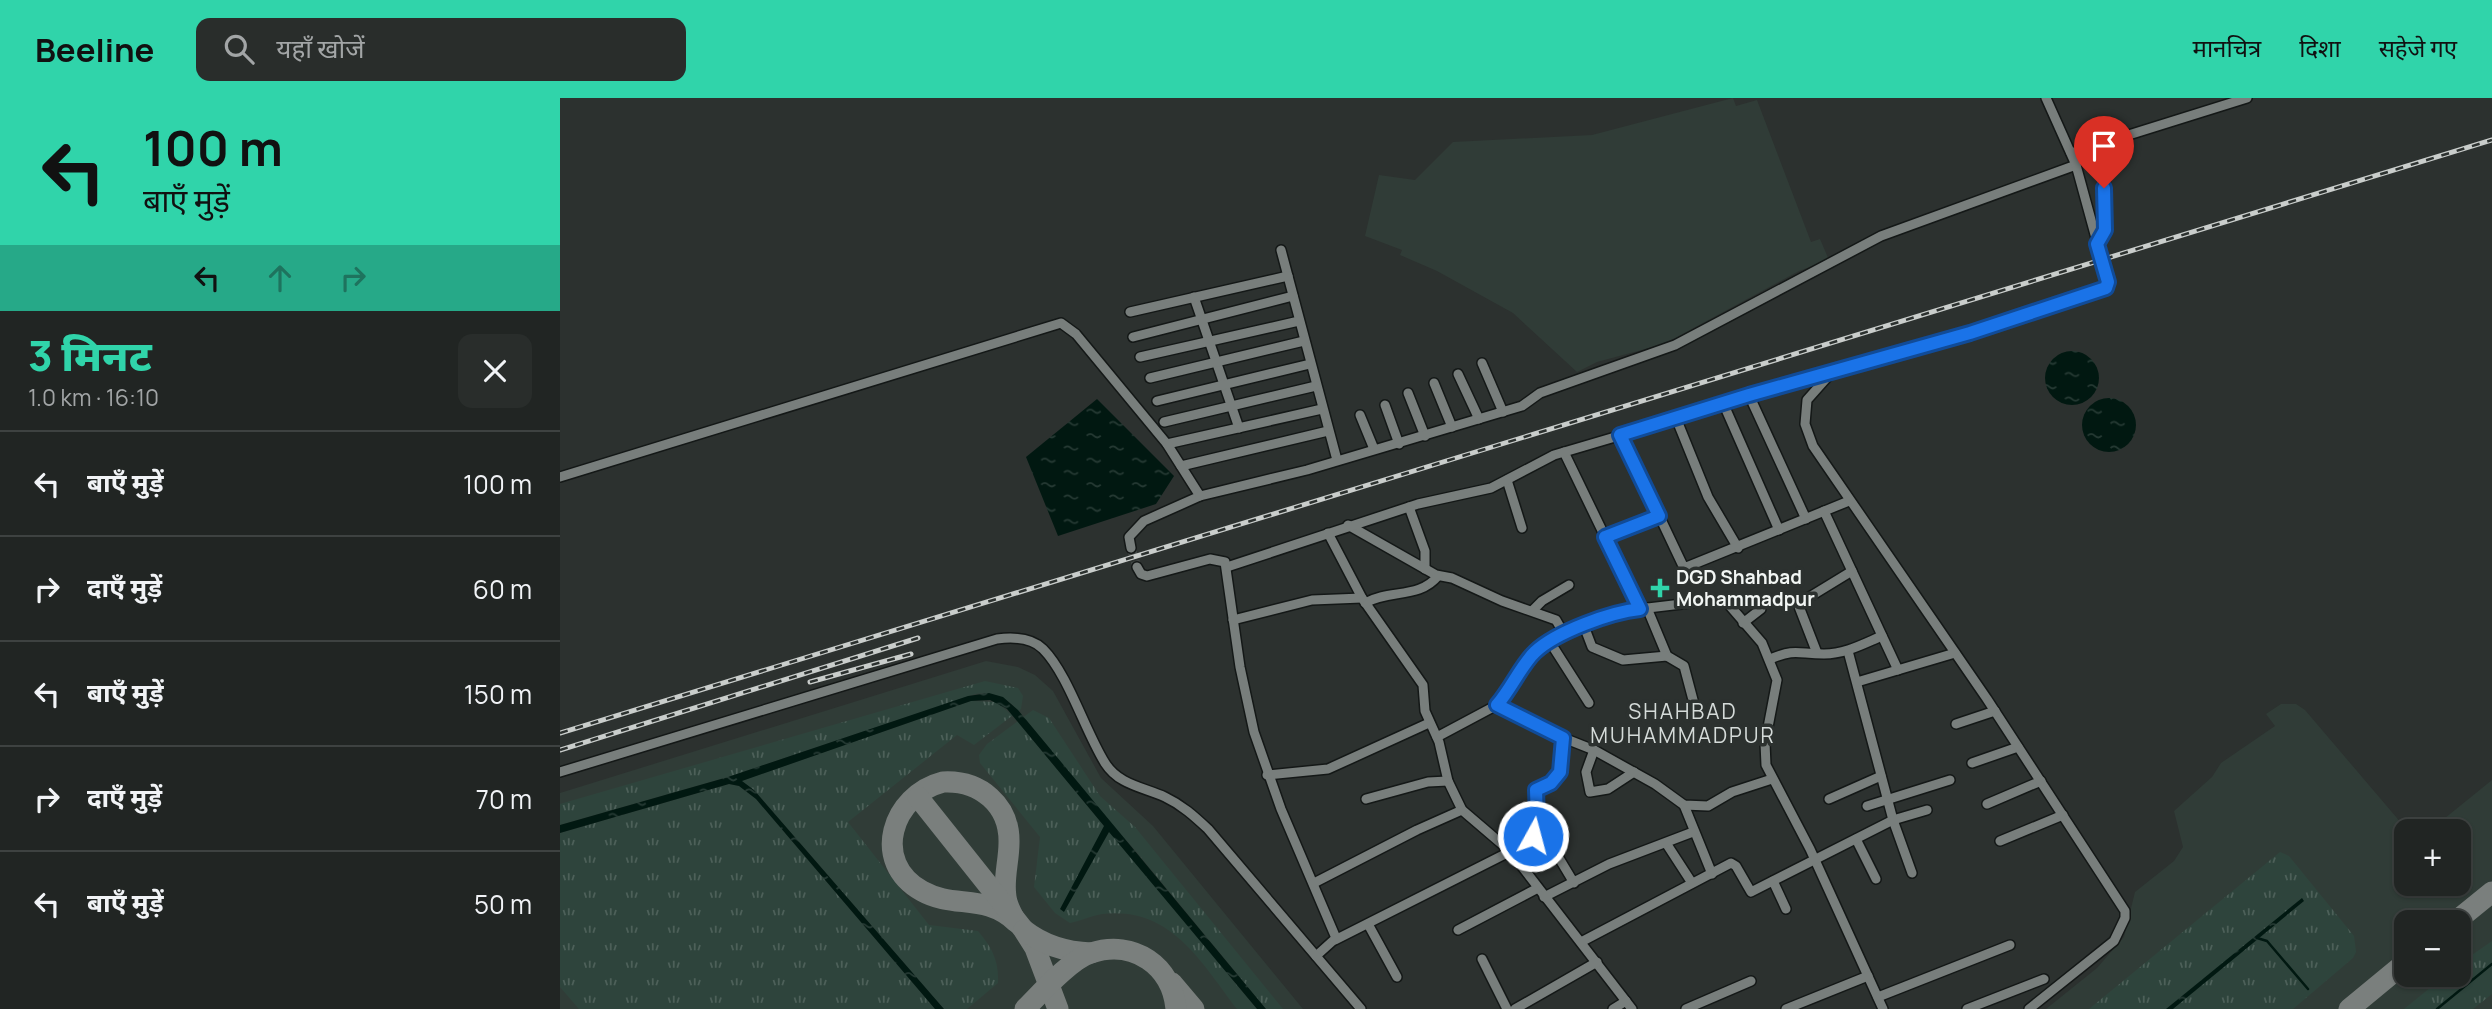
<!DOCTYPE html>
<html lang="hi">
<meta charset="utf-8">
<style>
body{margin:0;font-family:Manrope,"Noto Sans Devanagari",sans-serif;background:#292d2b;color:#f1f3f6;height:100vh;display:flex;flex-direction:column;font-size:26px;white-space:nowrap}
*{box-sizing:border-box;margin:0}
p{font-size:23px;color:#a2a5a6}
.icon{flex:none;width:38px;height:38px;fill:none;stroke:currentColor;stroke-width:2;stroke-linecap:round;stroke-linejoin:round}
.map{position:relative;flex:1;overflow:hidden}
.panel{display:flex;flex-direction:column;background:#212523;width:560px}
.panel>*{flex:none}
.top-card{background:#30d4aa;color:#111;overflow:hidden}
.controls{position:absolute;left:1834px;top:721px;display:grid;gap:14px}
.controls a{display:grid;place-items:center;width:77px;height:77px;border-radius:14px;background:#212523;box-shadow:0 2px 5px #0004,0 0 0 2px #3e4241;font-size:35px}
.pin{position:absolute;display:grid;place-items:center;width:60px;height:60px;color:#fff;margin:-72px -30px;border-radius:50% 50% 50% 0;rotate:-45deg;box-shadow:0 0 7px #0007}
.pin .icon{rotate:45deg}
.me{position:absolute;width:77px;margin:-38px;rotate:7deg;stroke-linejoin:round;filter:drop-shadow(0 0 5px #0008)}
.turn{display:flex;align-items:center;gap:24px;height:147px;padding:0 28px;font-size:32px}
.turn .icon{width:91px;height:91px;stroke-width:2.5}
.turn b{display:block;font-size:49px;line-height:60px}
.lanes{display:flex;align-items:center;height:66px;padding:0 28px;background:#0003;justify-content:center;gap:35px;direction:ltr}
.lanes .off{opacity:.35}
.round{display:grid;place-items:center;flex:none;width:74px;height:74px;border-radius:14px;background:#292d2b}
.overview{display:flex;align-items:center;justify-content:space-between;height:119px;padding:0 28px}
h1{font-size:42px;font-weight:800;line-height:52px;color:#30d4aa}
ul{padding:0;list-style:none}
li{display:flex;align-items:center;gap:21px;height:105px;padding:0 28px;border-top:2px solid #3e4241}
li div{flex:1}
li b{display:block;font-size:26px}
li em{font-style:normal}
header{display:flex;align-items:center;gap:42px;box-sizing:border-box;height:98px;padding:0 35px;background:#30d4aa;color:#111}
header strong{font-size:33px}
nav{display:flex;gap:38px;margin-inline-start:auto;font-size:24px}
.search{width:490px;height:63px;background:#292d2b;display:flex;align-items:center;gap:18px;box-sizing:border-box;padding:0 24px;border-radius:14px;color:#a2a5a6;font-size:26px}
main{display:flex;flex:1;min-height:0}
.map>svg:first-child{display:block}
.built{fill:#303c37;fill-rule:evenodd}
.grass{fill:url(#grass-tufts)}
.water{fill:url(#water-ripples)}
.lines{fill:none;stroke-linecap:round;stroke-linejoin:round}
.stream{stroke:#011811;stroke-width:2.5}
.taxiway{stroke:#7a7f7d;stroke-width:21}
.minor-tunnel{stroke:#404543;stroke-width:9;stroke-dasharray:9 4.5;stroke-linecap:butt}
.minor-casing{stroke:#141817;stroke-width:12}
.minor{stroke:#787e7c;stroke-width:9}
.rail-casing{stroke:#c9cdcb;stroke-width:5}
.rail{stroke:#2c312f;stroke-width:2.5;stroke-dasharray:8;stroke-linecap:butt}
.route-casing{stroke:#114b97;stroke-width:18}
.route{stroke:#1a73e8;stroke-width:12}
.poi-dot{fill:#30d4aa;stroke:#2c312f;stroke-width:2.5}
.labels{text-anchor:middle;dominant-baseline:central;stroke-width:7;stroke-linejoin:round;paint-order:stroke}
.poi-label{font-size:19px;font-weight:bold;fill:#f2f6f4;stroke:#2c312f;text-anchor:start}
.neighbourhood-label{font-size:21px;letter-spacing:2px;fill:#d5dbd9;stroke:#2c312f}
</style>
<header>
<strong>Beeline</strong>
<div class="search"><svg class="icon" aria-label="search" viewBox="0 0 24 24"><circle cx="10" cy="10" r="6"/><path d="M15 15l6 6"/></svg>यहाँ खोजें</div>
<nav><a>मानचित्र</a><a>दिशा</a><a>सहेजे गए</a></nav>
</header>
<main>
<section class="panel">
<div class="top-card">
<div class="turn"><svg class="icon" aria-label="left" viewBox="0 0 24 24"><path d="M17 20v-9H6M10 6l-5 5 5 5"/></svg><div><b>100 m</b>बाएँ मुड़ें</div></div>
<div class="lanes"><svg class="icon" aria-label="left" viewBox="0 0 24 24"><path d="M17 20v-9H6M10 6l-5 5 5 5"/></svg><svg class="icon off" aria-label="ahead" viewBox="0 0 24 24"><path d="M12 20V5M6 11l6-6 6 6"/></svg><svg class="icon off" aria-label="right" viewBox="0 0 24 24"><path d="M7 20v-9h11M14 6l5 5-5 5"/></svg></div>
</div>
<div class="overview"><div><h1>3 मिनट</h1><p>1.0 km · 16:10</p></div><a class="round"><svg class="icon" aria-label="close" viewBox="0 0 24 24"><path d="M6 6l12 12M18 6L6 18"/></svg></a></div>
<ul>
<li><svg class="icon" aria-label="left" viewBox="0 0 24 24"><path d="M17 20v-9H6M10 6l-5 5 5 5"/></svg><div><b>बाएँ मुड़ें</b></div><em>100 m</em></li>
<li><svg class="icon" aria-label="right" viewBox="0 0 24 24"><path d="M7 20v-9h11M14 6l5 5-5 5"/></svg><div><b>दाएँ मुड़ें</b></div><em>60 m</em></li>
<li><svg class="icon" aria-label="left" viewBox="0 0 24 24"><path d="M17 20v-9H6M10 6l-5 5 5 5"/></svg><div><b>बाएँ मुड़ें</b></div><em>150 m</em></li>
<li><svg class="icon" aria-label="right" viewBox="0 0 24 24"><path d="M7 20v-9h11M14 6l5 5-5 5"/></svg><div><b>दाएँ मुड़ें</b></div><em>70 m</em></li>
<li><svg class="icon" aria-label="left" viewBox="0 0 24 24"><path d="M17 20v-9H6M10 6l-5 5 5 5"/></svg><div><b>बाएँ मुड़ें</b></div><em>50 m</em></li>
</ul>
</section>
<div class="map">
<svg width="1932" height="911" viewBox="0 0 1932 911">
<defs>
<pattern id="grass-tufts" width="24" height="20" patternUnits="userSpaceOnUse" patternTransform="scale(1.75)"><rect width="24" height="20" fill="#2e443c"/><path d="M3 7l-1-3M5 7V3M7 7l1-3M15 17l-1-3M17 17v-4M19 17l1-3" fill="none" stroke="#4d6059"/></pattern>
<pattern id="water-ripples" width="26" height="14" patternUnits="userSpaceOnUse" patternTransform="scale(1.75)"><rect width="26" height="14" fill="#011811"/><path d="M2 4q2-2 4 0t4 0M15 11q2-2 4 0t4 0" fill="none" stroke="#263a34"/></pattern>
</defs>
<rect width="100%" height="100%" fill="#2c312f"/>
<g class="built">
<path d="M1173,0L1176,8L1197,2L1251,144L1260,141L1269,162L1239,173L1104,246L1037,264L1017,274L953,215L877,173L840,157L842,152L805,138L819,77L855,82L893,44L1032,37Z"/>
<path d="M426,563L458,569L475,577L493,593L541,680L593,728L743,911H0V695Z"/>
<path d="M1721,606H1736L1745,612L1848,733L1846,786H1899V733H1869L1932,682V911H1486L1537,870L1564,839L1575,794L1614,763L1623,749L1614,713L1652,679L1661,665L1715,628L1706,616ZM1846,824H1899V877H1846Z"/>
</g>
<g class="grass">
<path d="M425,583L458,590L463,598L461,611L414,647L397,637L288,724L369,827L418,833C432,850 439,862 438,885L407,911H384L194,692L181,683L411,603L436,604L452,617L454,608C443,598 431,594 415,596L168,679L0,727V706Z"/>
<path d="M473,612L489,620L540,698L575,729L723,911H706L575,752L458,624L544,728L504,813L549,733L697,911H677C641,864 611,808 542,816C530,818 521,823 510,825L495,815L474,789L480,739L420,665L419,657L427,646Z"/>
<path d="M169,686L179,688L196,701L375,911H19L0,889V735Z"/>
<path d="M1720,754L1729,758L1794,838L1796,854L1793,860L1733,911H1529Z"/>
<path d="M1932,843V896L1913,911H1844L1886,877H1899V866Z"/>
</g>
<g class="water">
<circle cx="1512" cy="280" r="27"/>
<circle cx="1549" cy="327" r="27"/>
<path d="M537,301L614,378L596,406L498,438L466,359Z"/>
<path d="M429,595L443,599L458,612L706,911H697L549,734L504,814L500,811L544,728L447,611L430,602L411,603L182,683L194,692L384,911H375L196,701L179,688L169,686L0,735V727L168,679L408,598Z"/>
<path d="M1742,800L1744,803L1613,911H1606Z"/>
</g>
<g class="lines">
<g class="stream">
<path d="M1697,840L1707,843L1748,891"/>
<path d="M1877,911L1932,866"/>
</g>
<g class="taxiway">
<path d="M383,684C420,682 450,707 449,745C449,763 443,781 446,799C447,808 452,816 456,824C425,795 394,811 362,793C310,764 332,697 383,684Z"/>
<path d="M358,699L463,831L475,850L498,911"/>
<path d="M1895,824L1932,794"/>
<path d="M464,832C483,847 507,854 531,855"/>
<path d="M612,885L634,911"/>
<path d="M465,911C480,896 511,861 531,855C574,841 612,868 616,911"/>
<path d="M1789,911L1846,864"/>
</g>
<path class="minor-tunnel" d="M571,450L577,469"/>
<defs>
<g id="minor">
<path d="M1511,55L1687,0"/>
<path d="M1537,146L1544,132V90L1553,40"/>
<path d="M721,152L777,362"/>
<path d="M634,199L679,330"/>
<path d="M570,214L728,178"/>
<path d="M573,239L733,198"/>
<path d="M580,259L739,223"/>
<path d="M922,265L943,314"/>
<path d="M898,276L919,321"/>
<path d="M590,280L744,243"/>
<path d="M874,285L892,329"/>
<path d="M848,295L865,338"/>
<path d="M1189,297L1246,421"/>
<path d="M597,303L750,266"/>
<path d="M825,307L839,346"/>
<path d="M1164,307L1219,432"/>
<path d="M800,317L814,351"/>
<path d="M1116,320L1148,399L1178,450"/>
<path d="M604,324L756,288"/>
<path d="M1061,337L1124,470L1289,403"/>
<path d="M607,346L762,311"/>
<path d="M1004,354L1080,511"/>
<path d="M621,368L768,333"/>
<path d="M0,379L501,225L516,236L607,346L640,398L584,423L569,439L571,450"/>
<path d="M947,382L962,430"/>
<path d="M640,398L747,372L962,308L980,295L1115,247L1321,138L1516,67"/>
<path d="M849,409L865,453V471"/>
<path d="M1264,413L1338,572"/>
<path d="M788,427L876,477L892,480L942,503L996,522L1004,536"/>
<path d="M768,435L802,500L863,587L865,613L879,644L888,683L902,712L950,753L1072,911"/>
<path d="M1045,439L1099,418"/>
<path d="M577,469L581,476L587,478L650,461L665,464L680,569L694,634L721,711L776,840L756,858"/>
<path d="M667,469L858,406L931,390L994,357L1269,276"/>
<path d="M805,505C830,491 859,501 878,478"/>
<path d="M1087,510L1107,558L1124,568L1137,617"/>
<path d="M973,512L982,503L1009,487"/>
<path d="M673,522L752,502L802,500"/>
<path d="M1183,525L1201,511"/>
<path d="M1024,528L1032,549L1063,562L1107,558"/>
<path d="M990,544L1029,605"/>
<path d="M1288,553L1333,722L1352,775"/>
<path d="M1257,555L1238,506L1292,473"/>
<path d="M1210,561C1236,550 1238,556 1264,556C1285,556 1303,546 1322,538"/>
<path d="M1297,584L1395,555"/>
<path d="M937,607L950,611L996,637L1034,652L1095,686L1124,707L1148,708L1172,694L1212,681"/>
<path d="M1396,626L1435,613"/>
<path d="M877,639L937,607L975,554L1006,535L1071,512L1164,501L1202,545L1217,582L1205,645L1206,667L1250,751L1323,911"/>
<path d="M1034,652L1026,674L1030,694L1048,691L1074,674"/>
<path d="M1412,665L1458,649"/>
<path d="M0,674L437,541C453,539 471,539 483,551C508,576 525,633 545,665C559,687 583,689 605,699C622,707 634,718 648,731L801,911"/>
<path d="M707,677L768,671L869,625"/>
<path d="M806,701L868,684L888,683"/>
<path d="M1269,701L1321,678"/>
<path d="M1427,706L1481,683"/>
<path d="M1124,707L1152,776"/>
<path d="M1307,708L1390,682"/>
<path d="M995,720L990,745L1014,785"/>
<path d="M1296,741L1316,781"/>
<path d="M1440,743L1503,717"/>
<path d="M1106,745L1132,785"/>
<path d="M1213,783L1226,811"/>
<path d="M754,785L857,732L902,712"/>
<path d="M984,799L1049,766L1133,734"/>
<path d="M808,826L837,879"/>
<path d="M898,832L978,790"/>
<path d="M775,842L969,744L977,721L976,692L991,685L1000,674L1003,640"/>
<path d="M1021,844L1171,765L1176,768L1191,794L1333,722L1367,712"/>
<path d="M922,861L947,911"/>
<path d="M1318,899L1450,847"/>
<path d="M955,911L1037,864"/>
<path d="M1053,911L1066,903"/>
<path d="M1126,911L1191,883"/>
<path d="M1226,911L1308,878"/>
<path d="M1407,911L1484,881"/>
<path d="M1469,911L1554,843L1565,820V813L1427,601L1253,348L1245,326L1247,302L1271,275L1410,235L1546,190L1548,184L1516,67L1486,0"/>
</g>
</defs>
<use href="#minor" class="minor-casing"/>
<use href="#minor" class="minor"/>
<defs>
<g id="rail">
<path d="M250,584L351,556"/>
<path d="M0,635L1932,42"/>
<path d="M0,652L358,540"/>
</g>
</defs>
<use href="#rail" class="rail-casing"/>
<use href="#rail" class="rail"/>
</g>
<g class="lines">
<defs>
<path id="route" d="M973,738L977,721L976,692L991,685L1000,674L1003,640L937,607C951,591 962,566 975,554C996,534 1051,514 1080,511L1045,439L1099,418L1060,337L1189,297L1410,235L1546,190L1548,184L1537,146L1545,132L1544,90"/>
</defs>
<use href="#route" class="route-casing"/>
<use href="#route" class="route"/>
</g>
<path class="poi-dot" d="M1096.5 479.5h7v7h7v7h-7v7h-7v-7h-7v-7h7z"/>
<g class="labels">
<g class="poi-label">
<text x="1116" y="479">DGD Shahbad<tspan x="1116" dy="22">Mohammadpur</tspan></text>
</g>
<g class="neighbourhood-label">
<text x="1123" y="613">SHAHBAD<tspan x="1123" dy="24">MUHAMMADPUR</tspan></text>
</g>
</g>
</svg>
<div class="controls">
<a>+</a>
<a>−</a>
</div>
<div class="pin" style="left:1544px;top:90px;background:#d93025"><svg class="icon" aria-label="arrive" viewBox="0 0 24 24"><path d="M6 21V4h12l-3 4 3 4H6"/></svg></div>
<svg class="me" style="left:973px;top:738px" viewBox="-20 -20 40 40"><circle r="17" fill="#1a73e8" stroke="#fff" stroke-width="3"/><path d="M0-11L8 9 0 5-8 9z" fill="#fff"/></svg>
</div>
</main>
